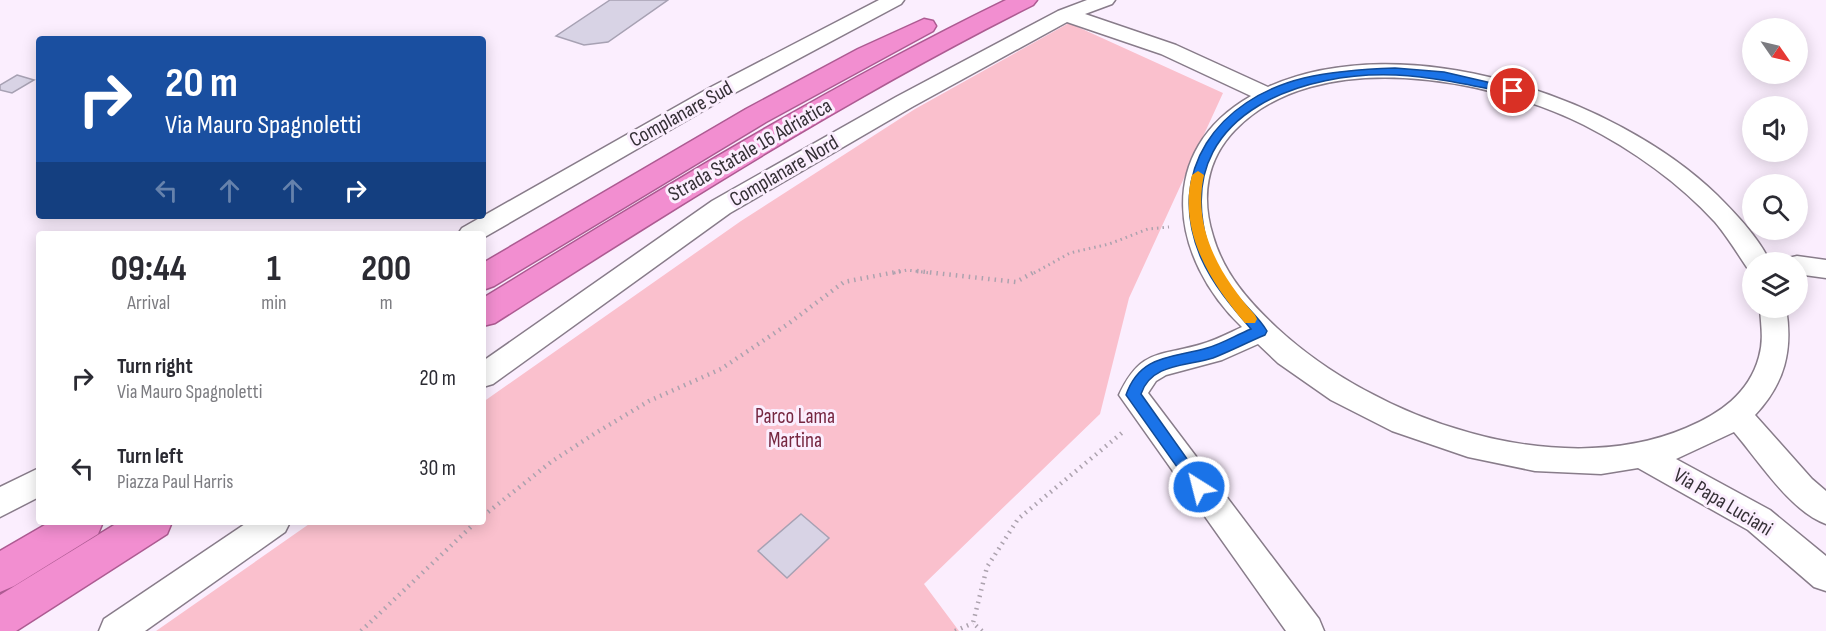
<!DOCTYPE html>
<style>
body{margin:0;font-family:"Sofia Sans Condensed",sans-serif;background:#f7f7f7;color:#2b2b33;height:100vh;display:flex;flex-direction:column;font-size:22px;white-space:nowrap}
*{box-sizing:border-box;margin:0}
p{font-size:20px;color:#7c7c81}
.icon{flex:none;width:33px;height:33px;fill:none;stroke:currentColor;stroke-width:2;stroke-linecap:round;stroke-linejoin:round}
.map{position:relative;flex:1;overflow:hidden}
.side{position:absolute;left:36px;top:231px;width:450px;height:294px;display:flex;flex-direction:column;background:#fff;border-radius:6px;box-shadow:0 3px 15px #0003}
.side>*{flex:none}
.banner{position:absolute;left:36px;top:36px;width:450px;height:183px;border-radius:6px;box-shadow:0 3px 15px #0003;background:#1a4fa0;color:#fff;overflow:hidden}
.needle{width:39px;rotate:124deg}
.buttons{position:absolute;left:1742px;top:18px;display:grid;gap:12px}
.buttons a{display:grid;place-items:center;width:66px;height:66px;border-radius:50%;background:#fff;box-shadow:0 3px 15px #0003;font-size:30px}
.pin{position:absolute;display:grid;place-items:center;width:51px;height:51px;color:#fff;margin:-26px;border:3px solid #fff;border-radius:50%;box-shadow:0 2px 6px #0007}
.me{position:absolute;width:66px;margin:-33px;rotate:324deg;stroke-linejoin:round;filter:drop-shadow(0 0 4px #0008)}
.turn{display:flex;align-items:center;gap:21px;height:126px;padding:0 30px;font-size:27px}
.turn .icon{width:78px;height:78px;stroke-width:2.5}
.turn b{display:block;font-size:42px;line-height:51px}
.lanes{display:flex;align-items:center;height:57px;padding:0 30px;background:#0003;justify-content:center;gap:30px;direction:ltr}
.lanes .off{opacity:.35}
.eta{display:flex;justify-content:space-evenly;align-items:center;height:102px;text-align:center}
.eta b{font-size:36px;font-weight:700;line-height:42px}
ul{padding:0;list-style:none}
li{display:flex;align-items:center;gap:18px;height:90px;padding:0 30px}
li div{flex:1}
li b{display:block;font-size:22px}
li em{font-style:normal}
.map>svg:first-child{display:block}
.green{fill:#fac0cd}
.building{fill:#d8d3e5;stroke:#a7a1b3;stroke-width:1.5}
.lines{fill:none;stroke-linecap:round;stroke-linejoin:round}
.minor-casing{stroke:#887c8a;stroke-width:3}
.trunk-casing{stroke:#ad5b92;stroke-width:3}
.path-far1{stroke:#aca2ae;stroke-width:3;stroke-dasharray:1.5 4;stroke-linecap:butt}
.path{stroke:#aca2ae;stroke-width:4.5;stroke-dasharray:1.5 5;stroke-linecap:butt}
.minor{fill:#fff;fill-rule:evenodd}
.trunk{fill:#f28ed0;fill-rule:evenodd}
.route{fill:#1a73e8;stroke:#114b97;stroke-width:1.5}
.slow{fill:#f59e0b}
.labels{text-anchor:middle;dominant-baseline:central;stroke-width:6;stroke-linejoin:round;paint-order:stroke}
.street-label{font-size:21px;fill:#353036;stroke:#fbeefe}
.park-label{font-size:21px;fill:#762741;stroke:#fbeefe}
</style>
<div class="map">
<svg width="1826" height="631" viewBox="0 0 1826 631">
<rect width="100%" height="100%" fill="#fbeefe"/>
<path class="green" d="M1069,23L1223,93L1129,298L1100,414L924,584L959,631H156L312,522H483V402L741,221L915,109Z"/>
<g class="building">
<path d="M610,0H668L608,42L584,45L556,36Z"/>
<path d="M17,75L34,80L12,93L0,90V85Z"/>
<path d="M801,514L829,538L787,578L758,551Z"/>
</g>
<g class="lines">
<defs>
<g id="minor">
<path d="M879,0H904L901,4L727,97L483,238V234H458L462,228L711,87Z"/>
<path d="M1087,0H1115L1112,4L1085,14L1176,45L1268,87C1404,26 1615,96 1717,195C1736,214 1759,238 1770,262H1752V270L1748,269C1737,253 1727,236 1715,222C1678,182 1633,150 1584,125C1490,78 1317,45 1235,130C1206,160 1201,198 1213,236C1224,274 1249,302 1277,328C1375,419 1556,483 1686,428C1719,414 1749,394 1759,357C1764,340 1761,325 1760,308H1786C1793,350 1785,383 1755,415L1812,479L1826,491V524C1790,511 1759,461 1734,432L1676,459L1770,510L1826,556V591L1814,587L1748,530L1638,468L1601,474L1535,471L1468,457L1392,431L1331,400L1278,363L1258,344L1222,360L1166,375L1156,381L1148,393L1319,619L1324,631H1286L1119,395C1141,348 1159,357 1202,344C1216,340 1229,333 1242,327C1170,258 1154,151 1251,96L1161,54L1067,22L912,107L730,213L493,384L483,387V361L712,201L896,97L1058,11Z"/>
<path d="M1797,256L1826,260V278L1797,274V262H1786L1788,258Z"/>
<path d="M39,468V497L0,517V487Z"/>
<path d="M248,522H290L285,532L145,631H99L104,619Z"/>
</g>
<g id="trunk">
<path d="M1006,0H1037L1033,5C846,99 671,210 495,323L483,326V298C654,193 825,88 1006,0Z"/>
<path d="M924,19L933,21L936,26L933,31L766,122L494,286L483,290V263L746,109L858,49Z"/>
<path d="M50,522H103L98,534L14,586L0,592V551Z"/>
<path d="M119,522H172L167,534L16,631H0V595Z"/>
</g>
</defs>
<use href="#minor" class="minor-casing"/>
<use href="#trunk" class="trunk-casing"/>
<g class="path-far1">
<path d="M894,273L907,270L930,273"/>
<path d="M1034,273L1070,253L1109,244L1148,229L1169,227"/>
</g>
<g class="path">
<path d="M917,271L1016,282L1036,271"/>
<path d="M483,516L551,462L594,434L649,401L721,369L788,324L844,282L901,271"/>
<path d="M361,631L476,522"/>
<path d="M955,631L973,623"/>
<path d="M982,631L973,623L987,567L1018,519L1123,432"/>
</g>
<use href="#minor" class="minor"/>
<use href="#trunk" class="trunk"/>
</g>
<path class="route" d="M1395,68L1444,72L1513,88L1519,91L1513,94C1474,86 1436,77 1396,75C1306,71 1185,111 1203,223C1206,247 1220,274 1235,293C1245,306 1259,317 1267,331L1265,335C1248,342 1231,351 1213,358C1188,366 1151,363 1141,394L1207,487L1205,491L1199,493L1194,491L1126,395C1140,354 1173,358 1207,348C1222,344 1236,335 1251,329C1232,307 1213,285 1201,258C1164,171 1218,99 1304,78C1334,71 1364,69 1395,68Z"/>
<path class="slow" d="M1198,171L1204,175C1192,229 1221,277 1255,315L1257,319L1255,323H1245C1210,282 1178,231 1192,175Z"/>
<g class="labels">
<g class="street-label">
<text transform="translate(681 114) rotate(-29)">Complanare Sud</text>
<text transform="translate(750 150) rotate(-30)">Strada Statale 16 Adriatica</text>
<text transform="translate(784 171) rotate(-30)">Complanare Nord</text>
<text transform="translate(1723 502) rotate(31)">Via Papa Luciani</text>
</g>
<g class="park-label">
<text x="795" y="416">Parco Lama<tspan x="795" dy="24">Martina</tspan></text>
</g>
</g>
</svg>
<div class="buttons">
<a><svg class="needle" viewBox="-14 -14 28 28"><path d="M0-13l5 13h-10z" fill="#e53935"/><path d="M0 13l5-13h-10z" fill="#7c7c81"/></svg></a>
<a><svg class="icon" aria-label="sound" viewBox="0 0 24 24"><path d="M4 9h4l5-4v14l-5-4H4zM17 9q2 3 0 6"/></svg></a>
<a><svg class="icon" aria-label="search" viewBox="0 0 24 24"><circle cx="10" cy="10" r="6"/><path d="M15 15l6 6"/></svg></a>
<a><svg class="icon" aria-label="layers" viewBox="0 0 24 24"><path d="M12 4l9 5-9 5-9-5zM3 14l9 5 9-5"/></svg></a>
</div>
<div class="pin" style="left:1513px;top:91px;background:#d93025"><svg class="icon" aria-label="arrive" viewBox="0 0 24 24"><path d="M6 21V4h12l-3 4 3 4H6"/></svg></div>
<svg class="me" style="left:1199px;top:487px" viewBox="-20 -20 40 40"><circle r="17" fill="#1a73e8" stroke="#fff" stroke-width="3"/><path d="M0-11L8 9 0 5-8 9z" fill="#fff"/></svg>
<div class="banner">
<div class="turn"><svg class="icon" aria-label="right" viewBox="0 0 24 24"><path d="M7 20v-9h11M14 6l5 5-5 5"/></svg><div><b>20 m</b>Via Mauro Spagnoletti</div></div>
<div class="lanes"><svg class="icon off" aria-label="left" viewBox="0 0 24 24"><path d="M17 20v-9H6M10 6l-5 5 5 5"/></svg><svg class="icon off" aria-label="ahead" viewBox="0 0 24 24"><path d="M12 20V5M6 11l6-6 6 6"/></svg><svg class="icon off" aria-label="ahead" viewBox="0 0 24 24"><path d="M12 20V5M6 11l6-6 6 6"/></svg><svg class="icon" aria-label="right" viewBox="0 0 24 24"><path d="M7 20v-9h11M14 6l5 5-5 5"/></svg></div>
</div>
<section class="side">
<div class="eta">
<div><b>09:44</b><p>Arrival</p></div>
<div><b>1</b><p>min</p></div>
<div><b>200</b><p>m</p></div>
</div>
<ul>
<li><svg class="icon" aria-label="right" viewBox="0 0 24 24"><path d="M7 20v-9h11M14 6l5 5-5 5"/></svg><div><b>Turn right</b><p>Via Mauro Spagnoletti</p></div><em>20 m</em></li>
<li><svg class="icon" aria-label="left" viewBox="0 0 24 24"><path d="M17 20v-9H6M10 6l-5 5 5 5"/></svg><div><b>Turn left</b><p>Piazza Paul Harris</p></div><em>30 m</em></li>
</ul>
</section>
</div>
